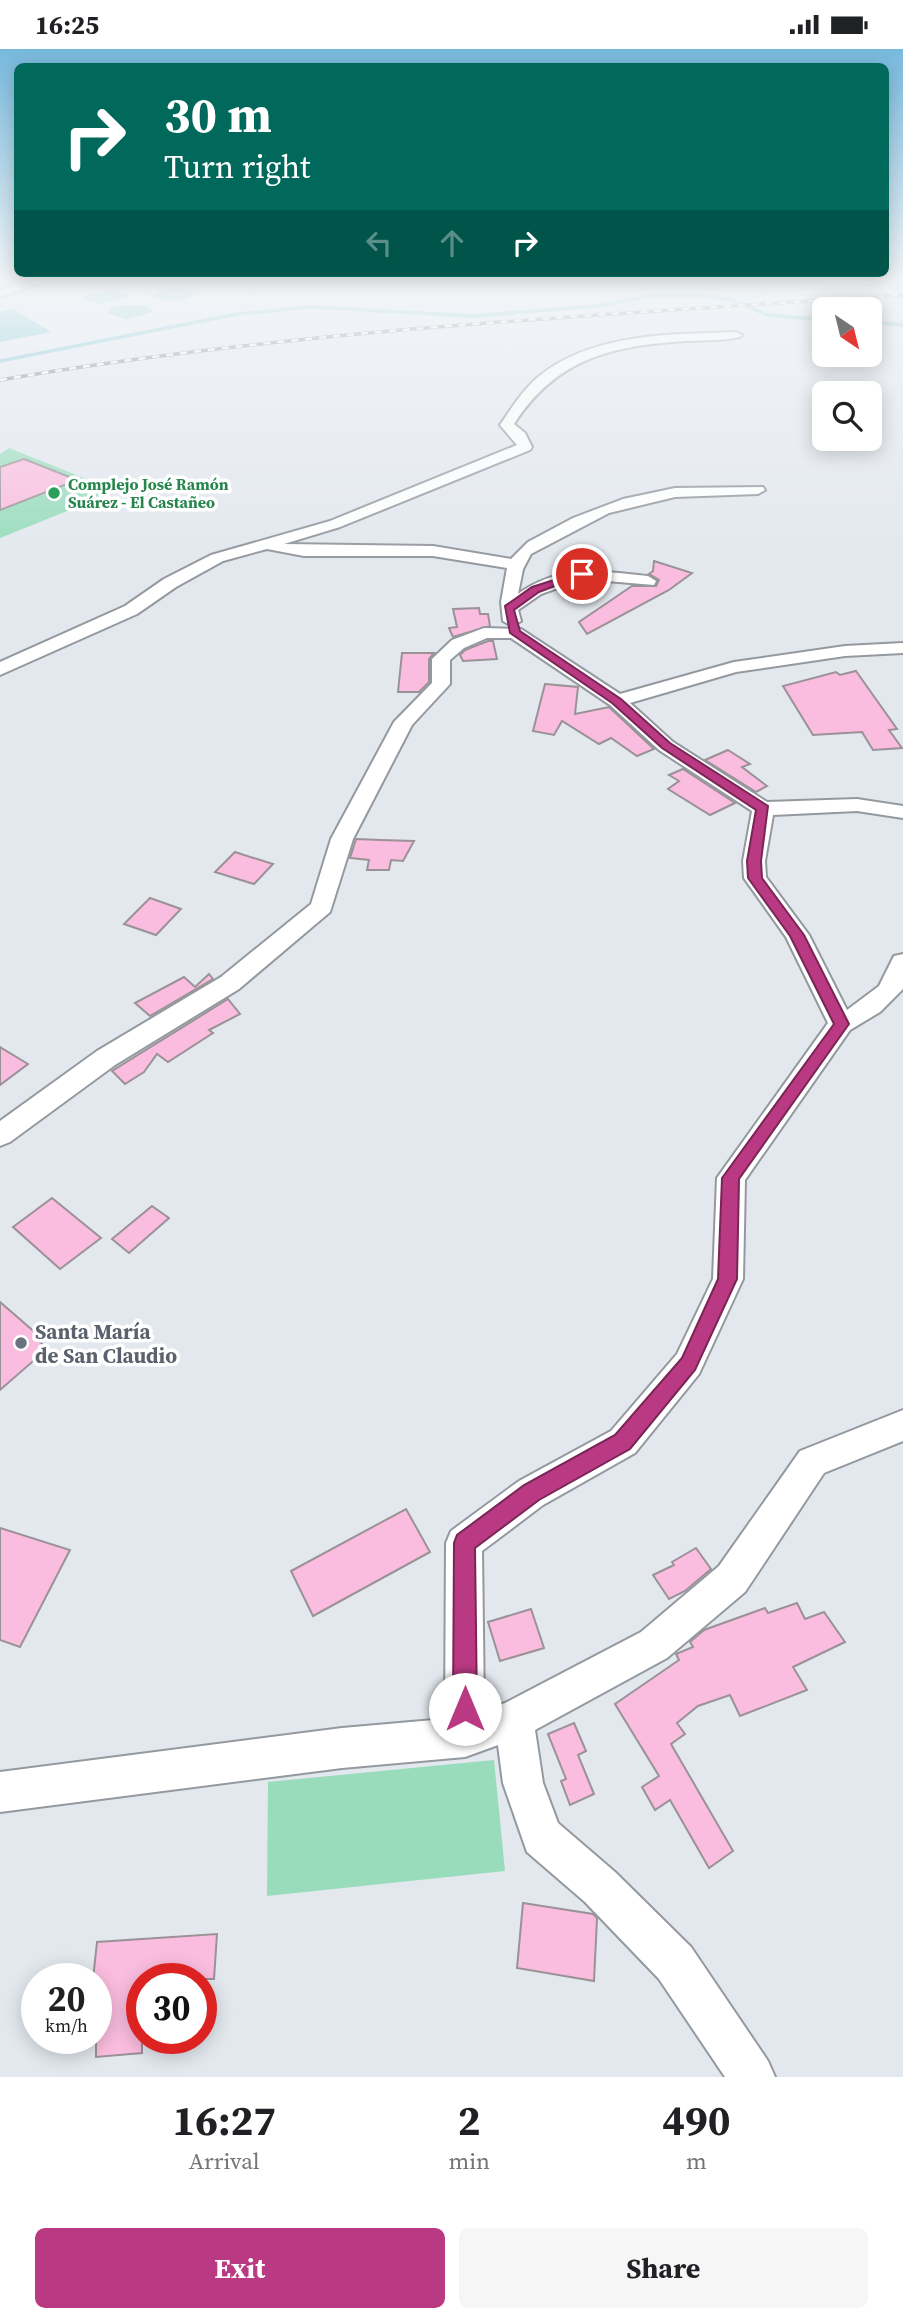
<!DOCTYPE html>
<meta charset="utf-8">
<style>
body{margin:0;font-family:"Source Serif 4",serif;background:#f6f6f6;color:#202124;height:100vh;display:flex;flex-direction:column;font-size:26px;white-space:nowrap}
*{box-sizing:border-box;margin:0}
p{font-size:23px;color:#757577}
.icon{flex:none;width:38px;height:38px;fill:none;stroke:currentColor;stroke-width:2;stroke-linecap:round;stroke-linejoin:round}
.map{position:relative;height:2028px;overflow:hidden}
.sheet{display:flex;flex-direction:column;background:#fff;flex:1}
.sheet>*{flex:none}
.banner{position:absolute;left:14px;top:14px;width:875px;height:214px;border-radius:10px;box-shadow:0 4px 18px #0003;background:#00695c;color:#fff;overflow:hidden}
.needle{width:46px;rotate:145deg}
.controls{position:absolute;left:812px;top:248px;display:grid;gap:14px}
.controls a{display:grid;place-items:center;width:70px;height:70px;border-radius:10px;background:#fff;box-shadow:0 4px 18px #0003;font-size:35px}
.speed{position:absolute;left:21px;top:1914px;display:flex;gap:14px;font-size:35px;font-weight:700;text-align:center}
.speed>*{display:grid;place-content:center;width:91px;height:91px;border-radius:50%;background:#fff;box-shadow:0 4px 18px #0003;line-height:1}
.speed small{font-size:18px;font-weight:400}
.speed .limit{border:10px solid #d22;background:#fff;color:#111}
.pin{position:absolute;display:grid;place-items:center;width:60px;height:60px;color:#fff;margin:-30px;border:4px solid #fff;border-radius:50%;box-shadow:0 2px 7px #0007}
.me{position:absolute;width:77px;margin:-38px;rotate:0deg;stroke-linejoin:round;filter:drop-shadow(0 0 5px #0008)}
.turn{display:flex;align-items:center;gap:24px;height:147px;padding:0 35px;font-size:32px}
.turn .icon{width:91px;height:91px;stroke-width:2.5}
.turn b{display:block;font-size:49px;line-height:60px}
.lanes{display:flex;align-items:center;height:66px;padding:0 35px;background:#0003;justify-content:center;gap:35px;direction:ltr}
.lanes .off{opacity:.35}
.eta{display:flex;justify-content:space-evenly;align-items:center;height:119px;text-align:center}
.eta b{font-size:42px;font-weight:700;line-height:49px}
.cta{display:flex;gap:14px;margin-top:auto;padding:14px 35px}
.cta a{flex:1;height:80px;border-radius:10px;background:#ba3983;color:#fff;font-size:28px;font-weight:700;line-height:80px;text-align:center}
.cta a+a{background:#f6f6f6;color:#202124}
.status{display:flex;justify-content:space-between;align-items:center;height:49px;padding:0 35px;background:#fff;direction:ltr}
.status svg{height:19px;fill:currentColor}
.map>svg:first-child{display:block}
.green{fill:#98dcbc}
.water{fill:#6dc1cd}
.lines{fill:none;stroke-linecap:round;stroke-linejoin:round}
.stream{stroke:#6dc1cd;stroke-width:3.5}
.building{fill:#fbbddf;stroke:#9a9296;stroke-width:2}
.minor-casing{stroke:#94999f;stroke-width:4}
.minor{fill:#fff;fill-rule:evenodd}
.rail-casing{stroke:#767a7e;stroke-width:3.5}
.rail{stroke:#fff;stroke-width:2.5;stroke-dasharray:7;stroke-linecap:butt}
.route{fill:#ba3983;stroke:#792555;stroke-width:2}
.leisure-dot{fill:#2e9e5b;stroke:#fff;stroke-width:2.5}
.worship-dot{fill:#6b7280;stroke:#fff;stroke-width:2.5}
.labels{text-anchor:middle;dominant-baseline:central;stroke-width:7;stroke-linejoin:round;paint-order:stroke}
.far-leisure-label{font-size:16px;font-weight:bold;fill:#27864d;stroke:#fff;text-anchor:start}
.near-worship-label{font-size:21px;font-weight:bold;fill:#5b616d;stroke:#fff;text-anchor:start}
</style>
<div class="status"><b>16:25</b><svg viewBox="0 0 49 12"><path d="M0 12V9h3v3zM5 12V6h3v6zM10 12V3h3v9zM15 12V0h3v12zM26 1h20v11H26zM47 4h2v5h-2z"/></svg></div>
<div class="map">
<svg width="903" height="2028" viewBox="0 0 903 2028">
<rect width="100%" height="100%" fill="#e3e8ef"/>
<g class="green">
<path d="M9,399L104,437L108,441L107,446L0,489V405Z"/>
<path d="M494,1711L505,1822L267,1847L268,1733Z"/>
</g>
<g class="water">
<path d="M178,238L196,243C186,254 164,254 151,247L158,241Z"/>
<path d="M115,242L126,245L127,249L100,255L82,250L92,244Z"/>
<path d="M124,256L147,257L153,263L126,270L107,264L111,259Z"/>
<path d="M14,260L51,283L0,293V263Z"/>
</g>
<g class="lines">
<g class="stream">
<path d="M879,229L903,234"/>
<path d="M870,273L903,276"/>
<path d="M0,312L237,265L312,258L472,267L597,257L656,246H695L732,251L767,266L824,271"/>
</g>
</g>
<g class="building">
<path d="M24,410L77,431L0,461V418Z"/>
<path d="M654,512L692,524L669,541L587,585L579,573L632,537H656L659,531L649,525L653,522Z"/>
<path d="M479,559L480,565H488L490,577L453,588L449,579L457,578L453,560Z"/>
<path d="M488,592H493L497,610L463,612L460,606L465,601Z"/>
<path d="M402,604H434L429,610V633L419,643H398Z"/>
<path d="M856,622L897,680L889,681L902,699L873,701L862,683L813,686L783,637L836,623L840,626Z"/>
<path d="M545,635L578,638L575,665L609,658L654,700L637,707L611,689L599,695L562,672L554,686L533,682Z"/>
<path d="M728,701L750,715L742,718L767,737L756,743L705,711Z"/>
<path d="M683,720L735,754L710,766L668,740L679,732L669,726Z"/>
<path d="M356,790L380,791L414,792L403,812L391,811L389,821H367L369,811L350,809Z"/>
<path d="M235,803L241,805L273,815L254,835L215,823Z"/>
<path d="M150,849L181,860L156,886L124,875Z"/>
<path d="M209,925L213,930L150,967L135,954L184,928L195,938Z"/>
<path d="M228,950L240,965L209,981L213,984L168,1013L157,1005L144,1023L125,1035L112,1022Z"/>
<path d="M0,998L28,1015L0,1036Z"/>
<path d="M52,1149L101,1189L60,1220L13,1178Z"/>
<path d="M152,1157L169,1169L129,1204L112,1190Z"/>
<path d="M0,1253L38,1286L35,1288L47,1300L0,1341Z"/>
<path d="M406,1460L430,1503L313,1567L291,1522Z"/>
<path d="M0,1479L70,1501L20,1598L0,1591Z"/>
<path d="M696,1499L711,1520L685,1542L669,1550L653,1526L674,1516L672,1513Z"/>
<path d="M797,1554L805,1570L824,1563L845,1593L793,1618L807,1641L740,1667L730,1646L698,1657L677,1674L685,1685L671,1695L733,1802L709,1819L670,1751L655,1761L642,1738L659,1727L615,1655L679,1611L676,1605L693,1598L690,1593L704,1581L765,1559L768,1564Z"/>
<path d="M531,1560L544,1599L500,1612L488,1573Z"/>
<path d="M574,1674L586,1702L578,1706L594,1745L570,1756L561,1732L566,1730L548,1685Z"/>
<path d="M523,1854L593,1865L597,1869L594,1932L517,1919Z"/>
<path d="M217,1885L214,1930H142V2004L96,2008V1930H93L97,1893Z"/>
</g>
<g class="lines">
<defs>
<g id="minor">
<path d="M52,229L51,231L0,248V241L28,230Z"/>
<path d="M736,283L742,286L740,288C723,292 704,291 686,292C611,297 557,309 514,375L525,384L532,398L530,401L340,478L284,495L433,497L511,510L528,493L573,469L623,450L675,439L763,438L765,441L758,445L675,448L609,464L531,505L523,520L518,545C560,515 600,522 648,527L656,532L654,536L583,530L541,545L518,561L521,572L512,577L503,572L501,553L507,519L433,507H304L267,500L223,512L176,538L137,565L0,626V613L125,557L164,530L211,506L330,472L517,396L500,376C511,360 522,342 537,329C590,284 671,285 736,283Z"/>
<path d="M484,579L521,580L620,645L734,613L845,597L903,594V604L845,607L736,623L630,654L673,693L767,753L857,750L903,757V769L857,762L773,766L765,812L766,828L809,886L847,961L879,937L894,907L903,905V940L880,963L850,981L745,1131L743,1230L699,1325L635,1404L543,1456L482,1502L484,1661L505,1654L641,1583L719,1517L800,1402L903,1361V1392L824,1424L745,1543L667,1609L535,1681L543,1734L558,1774L615,1823L691,1898L768,2012L775,2028H725L659,1930L585,1853L527,1803L503,1734L498,1696L465,1708L342,1719L0,1763V1723L342,1679L445,1670L446,1494L451,1482L519,1432L611,1382L677,1305L713,1230L717,1129L828,974L786,888L744,829L743,812L752,762L659,701L610,656L511,589H487L464,599L450,611V635L412,676L353,790L330,863L239,940L115,1016L10,1093L0,1097V1072L97,1002L221,928L311,855L331,790L394,673L432,634V610L452,591Z"/>
</g>
</defs>
<use href="#minor" class="minor-casing"/>
<use href="#minor" class="minor"/>
<defs>
<path id="rail" d="M0,331C299,280 601,266 903,246"/>
</defs>
<use href="#rail" class="rail-casing"/>
<use href="#rail" class="rail"/>
</g>
<linearGradient id="sky" x2="0" y2="1"><stop stop-color="#77b9dd"/><stop offset="0.45" stop-color="#f2f5f8"/><stop offset="1" stop-color="#f2f5f8" stop-opacity="0"/></linearGradient>
<rect width="903" height="513" fill="url(#sky)"/>
<path class="route" d="M579,523L587,525L539,543L514,561L520,582L621,650L670,694L768,757L761,812L762,829L804,886L849,975L739,1130L737,1230L695,1321L630,1400L539,1451L475,1499L477,1660L473,1669L465,1672L457,1669L453,1660L454,1494L457,1486L524,1436L615,1386L682,1309L718,1230L722,1129L834,975L790,887L748,829L747,812L756,761L662,699L612,654L510,584L505,557L532,538Z"/>
<circle class="leisure-dot" cx="54" cy="444" r="7"/>
<circle class="worship-dot" cx="21" cy="1294" r="7"/>
<g class="labels">
<g class="far-leisure-label">
<text x="68" y="435">Complejo José Ramón<tspan x="68" dy="18">Suárez - El Castañeo</tspan></text>
</g>
<g class="near-worship-label">
<text x="35" y="1282">Santa María<tspan x="35" dy="24">de San Claudio</tspan></text>
</g>
</g>
</svg>
<div class="controls">
<a><svg class="needle" viewBox="-14 -14 28 28"><path d="M0-13l5 13h-10z" fill="#e53935"/><path d="M0 13l5-13h-10z" fill="#757577"/></svg></a>
<a><svg class="icon" aria-label="search" viewBox="0 0 24 24"><circle cx="10" cy="10" r="6"/><path d="M15 15l6 6"/></svg></a>
</div>
<div class="speed"><div>20<small>km/h</small></div><div class="limit">30</div></div>
<div class="pin" style="left:582px;top:525px;background:#d93025"><svg class="icon" aria-label="arrive" viewBox="0 0 24 24"><path d="M6 21V4h12l-3 4 3 4H6"/></svg></div>
<svg class="me" style="left:465px;top:1660px" viewBox="-20 -20 40 40"><circle r="19" fill="#fff"/><path d="M0-13L10 11 0 6-10 11z" fill="#ba3983"/></svg>
<div class="banner">
<div class="turn"><svg class="icon" aria-label="right" viewBox="0 0 24 24"><path d="M7 20v-9h11M14 6l5 5-5 5"/></svg><div><b>30 m</b>Turn right</div></div>
<div class="lanes"><svg class="icon off" aria-label="left" viewBox="0 0 24 24"><path d="M17 20v-9H6M10 6l-5 5 5 5"/></svg><svg class="icon off" aria-label="ahead" viewBox="0 0 24 24"><path d="M12 20V5M6 11l6-6 6 6"/></svg><svg class="icon" aria-label="right" viewBox="0 0 24 24"><path d="M7 20v-9h11M14 6l5 5-5 5"/></svg></div>
</div>
</div>
<section class="sheet">
<div class="eta">
<div><b>16:27</b><p>Arrival</p></div>
<div><b>2</b><p>min</p></div>
<div><b>490</b><p>m</p></div>
</div>
<div class="cta"><a>Exit</a><a>Share</a></div>
</section>
